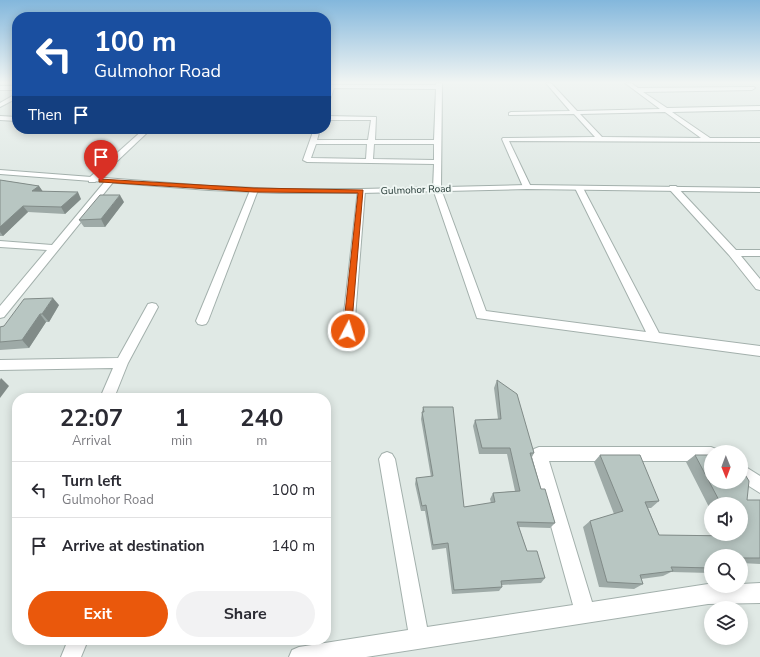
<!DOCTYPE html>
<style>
body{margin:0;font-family:"Nunito Sans",sans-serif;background:#f2f2f3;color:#2b2b33;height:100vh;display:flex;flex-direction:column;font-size:15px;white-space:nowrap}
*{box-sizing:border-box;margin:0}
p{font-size:13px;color:#7c7c81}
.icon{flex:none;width:22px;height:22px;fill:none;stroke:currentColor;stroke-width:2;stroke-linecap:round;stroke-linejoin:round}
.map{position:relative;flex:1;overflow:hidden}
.details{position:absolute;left:12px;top:393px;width:319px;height:252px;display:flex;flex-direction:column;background:#fff;border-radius:16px;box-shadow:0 2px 10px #0003}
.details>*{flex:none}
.banner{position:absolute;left:12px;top:12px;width:319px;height:122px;border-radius:16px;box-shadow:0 2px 10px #0003;background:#1a4fa0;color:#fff;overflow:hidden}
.needle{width:26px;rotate:179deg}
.controls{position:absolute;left:704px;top:445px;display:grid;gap:8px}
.controls a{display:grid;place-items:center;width:44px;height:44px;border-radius:50%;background:#fff;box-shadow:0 2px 10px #0003;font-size:20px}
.pin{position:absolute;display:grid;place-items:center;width:34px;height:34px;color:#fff;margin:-41px -17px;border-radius:50% 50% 50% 0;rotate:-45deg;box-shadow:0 0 4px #0007}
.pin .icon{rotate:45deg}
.me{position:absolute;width:44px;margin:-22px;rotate:5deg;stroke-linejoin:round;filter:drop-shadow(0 0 3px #0008)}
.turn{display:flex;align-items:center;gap:14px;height:84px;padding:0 16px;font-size:18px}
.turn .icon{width:52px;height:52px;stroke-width:2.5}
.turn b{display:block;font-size:28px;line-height:34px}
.then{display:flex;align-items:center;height:38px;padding:0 16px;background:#0003;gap:8px;font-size:15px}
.eta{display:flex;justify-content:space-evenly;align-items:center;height:68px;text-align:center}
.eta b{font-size:24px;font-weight:700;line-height:28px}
.action{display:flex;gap:8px;margin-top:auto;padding:8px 16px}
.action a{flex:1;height:46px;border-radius:24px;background:#ea580c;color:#fff;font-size:16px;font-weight:700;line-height:46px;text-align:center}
.action a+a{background:#f2f2f3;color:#2b2b33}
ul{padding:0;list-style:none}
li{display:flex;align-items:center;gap:12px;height:56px;padding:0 16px;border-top:1px solid #e1e1e2}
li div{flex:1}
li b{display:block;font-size:15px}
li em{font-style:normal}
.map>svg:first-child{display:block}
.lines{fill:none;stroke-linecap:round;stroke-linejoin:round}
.minor-casing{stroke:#a3b0ac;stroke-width:2}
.tertiary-casing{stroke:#a3b0ac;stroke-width:2}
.minor{fill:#fff;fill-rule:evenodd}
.tertiary{fill:#fff;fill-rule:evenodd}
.wall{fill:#9eaaa7}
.shaded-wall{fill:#818b88}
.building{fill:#b8c6c2;stroke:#818b88}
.route{fill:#ea580c;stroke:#983908}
.labels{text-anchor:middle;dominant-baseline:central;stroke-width:4;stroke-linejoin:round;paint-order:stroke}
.far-street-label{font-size:10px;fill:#223733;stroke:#eff6f3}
</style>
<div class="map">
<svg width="760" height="657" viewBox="0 0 760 657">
<rect width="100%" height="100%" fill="#e0e9e5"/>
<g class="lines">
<defs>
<g id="minor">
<path d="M436,83H442L441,189L486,311L646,332L575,188L579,186L583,188L659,333L760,346V356L477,318L433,189L434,164L307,162L303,160L314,129H320L317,140H368L371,120H326V116L376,117L375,140H434L436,89L334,88L329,103L326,105V95L330,85H436ZM316,144H367L366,159L311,158ZM374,144H434V160L373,159Z"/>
<path d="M546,83H551L577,111L660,109L625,83H631L638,88L754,87L755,88L752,90L643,92L667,108L760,106V110L672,112L710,138H760V142L509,141L531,187L527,189H524L502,139L503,138L595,137L574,114L509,115V113L511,112L570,111ZM665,112L701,138L602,137L580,114Z"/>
<rect x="0" y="86" width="17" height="4"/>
<path d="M14,95H17V98L0,107V103Z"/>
<path d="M0,116L17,117V121L0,120Z"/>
<path d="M144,129H151L95,182H89V178Z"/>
<path d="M107,179H113L114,181L4,317L0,318V306L47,250L0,247V241L52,245Z"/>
<path d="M670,186H676L736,250H760V256H741L760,279V290L756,289L729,255L670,190L669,188Z"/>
<path d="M251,188H257L258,190L208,321L206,324L202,325L198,324L196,321Z"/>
<path d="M358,189H361L365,191L354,331L352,334L348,335L344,334L342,331Z"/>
<path d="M152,303L156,304L158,307L128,363L114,398H100L113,368L0,370V360L118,358L148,304Z"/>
<path d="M539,447H711L716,449L718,452H711V461H549L592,602L708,584H711V586H741V584L760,583V603L708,604L366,657H289L292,650L299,647L408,630L379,459L382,454L387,452L392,454L395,459L427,627L573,605L531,454L534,449Z"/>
<path d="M741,464L760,476V493L741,481Z"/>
<path d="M68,640H88L81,657H61Z"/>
</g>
<path id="tertiary" d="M0,170L209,186L279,189H361L527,185L760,188V192L527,189L361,193H279L209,190L0,174Z"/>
</defs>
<use href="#minor" class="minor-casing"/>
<use href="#tertiary" class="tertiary-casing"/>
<use href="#minor" class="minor"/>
<use href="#tertiary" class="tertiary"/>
</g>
<g class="wall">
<path d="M0,180L39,186L42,191L81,199L65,214L28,212L3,236H0Z"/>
<path d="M124,202L105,227H84L79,220Z"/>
<path d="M59,305L49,322H46L29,348L0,350V327L4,326Z"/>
<path d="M497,380L534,453L532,457L541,489L555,523L550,528L519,527L527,551L545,578L541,583L502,585V587L499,591L452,594L446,548L432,550L425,511H421L415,484L416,478L431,477L421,419L422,412L423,407L464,507L491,503L490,499L493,493L515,491L507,454H479L473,426L475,420L498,419L494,388Z"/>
<path d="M600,455L659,501L651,508H648L659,535L720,536L719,534H741V504H711V511L686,462L695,455L747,500H760V564L741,563V556H711V573L671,572L663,576L641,579L643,584L634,589L599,587L583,527L590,521L614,514L594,462Z"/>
</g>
<g class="shaded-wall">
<path d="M39,186L44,193L32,191Z"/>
<path d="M78,192L81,199L65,214L61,207Z"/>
<path d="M120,195L124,202L105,227L101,219Z"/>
<path d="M23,206L28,212L3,236L0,232V227Z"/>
<path d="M53,298L59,305L49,322L42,314Z"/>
<path d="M40,314L46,322L29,348L22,340Z"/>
<path d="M1,378L9,386L0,398V380Z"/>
</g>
<g class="building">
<path d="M0,180L39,186L32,191L78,192L61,207L23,206L0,227Z"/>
<path d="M100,195H120L101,219L79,220Z"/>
<path d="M53,298L42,314H40L22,340L0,342V327L4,326L24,299Z"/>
<path d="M497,380L517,394L534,453H530L541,489H545L555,523L517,522L527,551H537L545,578L501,581L502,587L454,590L448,543L433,545L426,505L422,506L416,478L433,476L422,412H424L423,407H453L464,507L495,502L493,493L520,491L510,448H482L475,420L501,419Z"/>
<path d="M600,455H640L659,501L645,502L659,535L734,536L733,534H741V504H721L695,455H711V482H741V468L749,481L747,500H760V558H741V556H711V568L671,567L673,571L640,575L643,584L607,582L590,521L623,511Z"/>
</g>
<linearGradient id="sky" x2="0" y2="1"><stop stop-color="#83b7dc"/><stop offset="0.47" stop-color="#f1f5f3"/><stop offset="1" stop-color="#f1f5f3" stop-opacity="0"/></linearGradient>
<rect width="760" height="175" fill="url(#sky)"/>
<path class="route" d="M99,179L254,188L363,190L351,334H344L343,331L358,193L254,192L101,182H99Z"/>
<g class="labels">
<g class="far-street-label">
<text transform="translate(416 190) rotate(-2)">Gulmohor Road</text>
</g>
</g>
</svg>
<div class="controls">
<a><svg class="needle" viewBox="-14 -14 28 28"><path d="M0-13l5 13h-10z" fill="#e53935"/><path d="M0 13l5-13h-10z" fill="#7c7c81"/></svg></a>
<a><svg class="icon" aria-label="sound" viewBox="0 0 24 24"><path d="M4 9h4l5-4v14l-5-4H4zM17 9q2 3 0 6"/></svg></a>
<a><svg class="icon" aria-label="search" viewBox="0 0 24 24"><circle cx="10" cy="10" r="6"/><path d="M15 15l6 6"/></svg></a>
<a><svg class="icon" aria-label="layers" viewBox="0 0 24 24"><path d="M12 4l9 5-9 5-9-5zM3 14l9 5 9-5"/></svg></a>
</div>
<div class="pin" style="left:101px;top:181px;background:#d93025"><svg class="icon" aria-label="arrive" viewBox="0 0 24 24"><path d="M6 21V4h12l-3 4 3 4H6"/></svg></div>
<svg class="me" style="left:348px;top:331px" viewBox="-20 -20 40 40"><circle r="17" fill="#ea580c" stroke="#fff" stroke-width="3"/><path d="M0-11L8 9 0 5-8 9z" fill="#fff"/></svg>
<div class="banner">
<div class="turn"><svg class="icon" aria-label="left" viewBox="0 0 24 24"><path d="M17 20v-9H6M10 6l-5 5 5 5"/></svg><div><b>100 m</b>Gulmohor Road</div></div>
<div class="then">Then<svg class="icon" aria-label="arrive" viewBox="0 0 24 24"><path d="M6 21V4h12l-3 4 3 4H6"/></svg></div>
</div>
<section class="details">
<div class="eta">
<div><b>22:07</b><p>Arrival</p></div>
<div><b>1</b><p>min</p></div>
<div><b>240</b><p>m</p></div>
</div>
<ul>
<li><svg class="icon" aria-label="left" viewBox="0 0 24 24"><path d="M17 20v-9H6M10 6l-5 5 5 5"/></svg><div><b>Turn left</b><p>Gulmohor Road</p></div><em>100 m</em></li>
<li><svg class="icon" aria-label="arrive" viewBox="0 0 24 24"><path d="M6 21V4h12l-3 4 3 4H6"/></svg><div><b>Arrive at destination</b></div><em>140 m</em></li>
</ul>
<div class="action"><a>Exit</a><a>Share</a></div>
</section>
</div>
